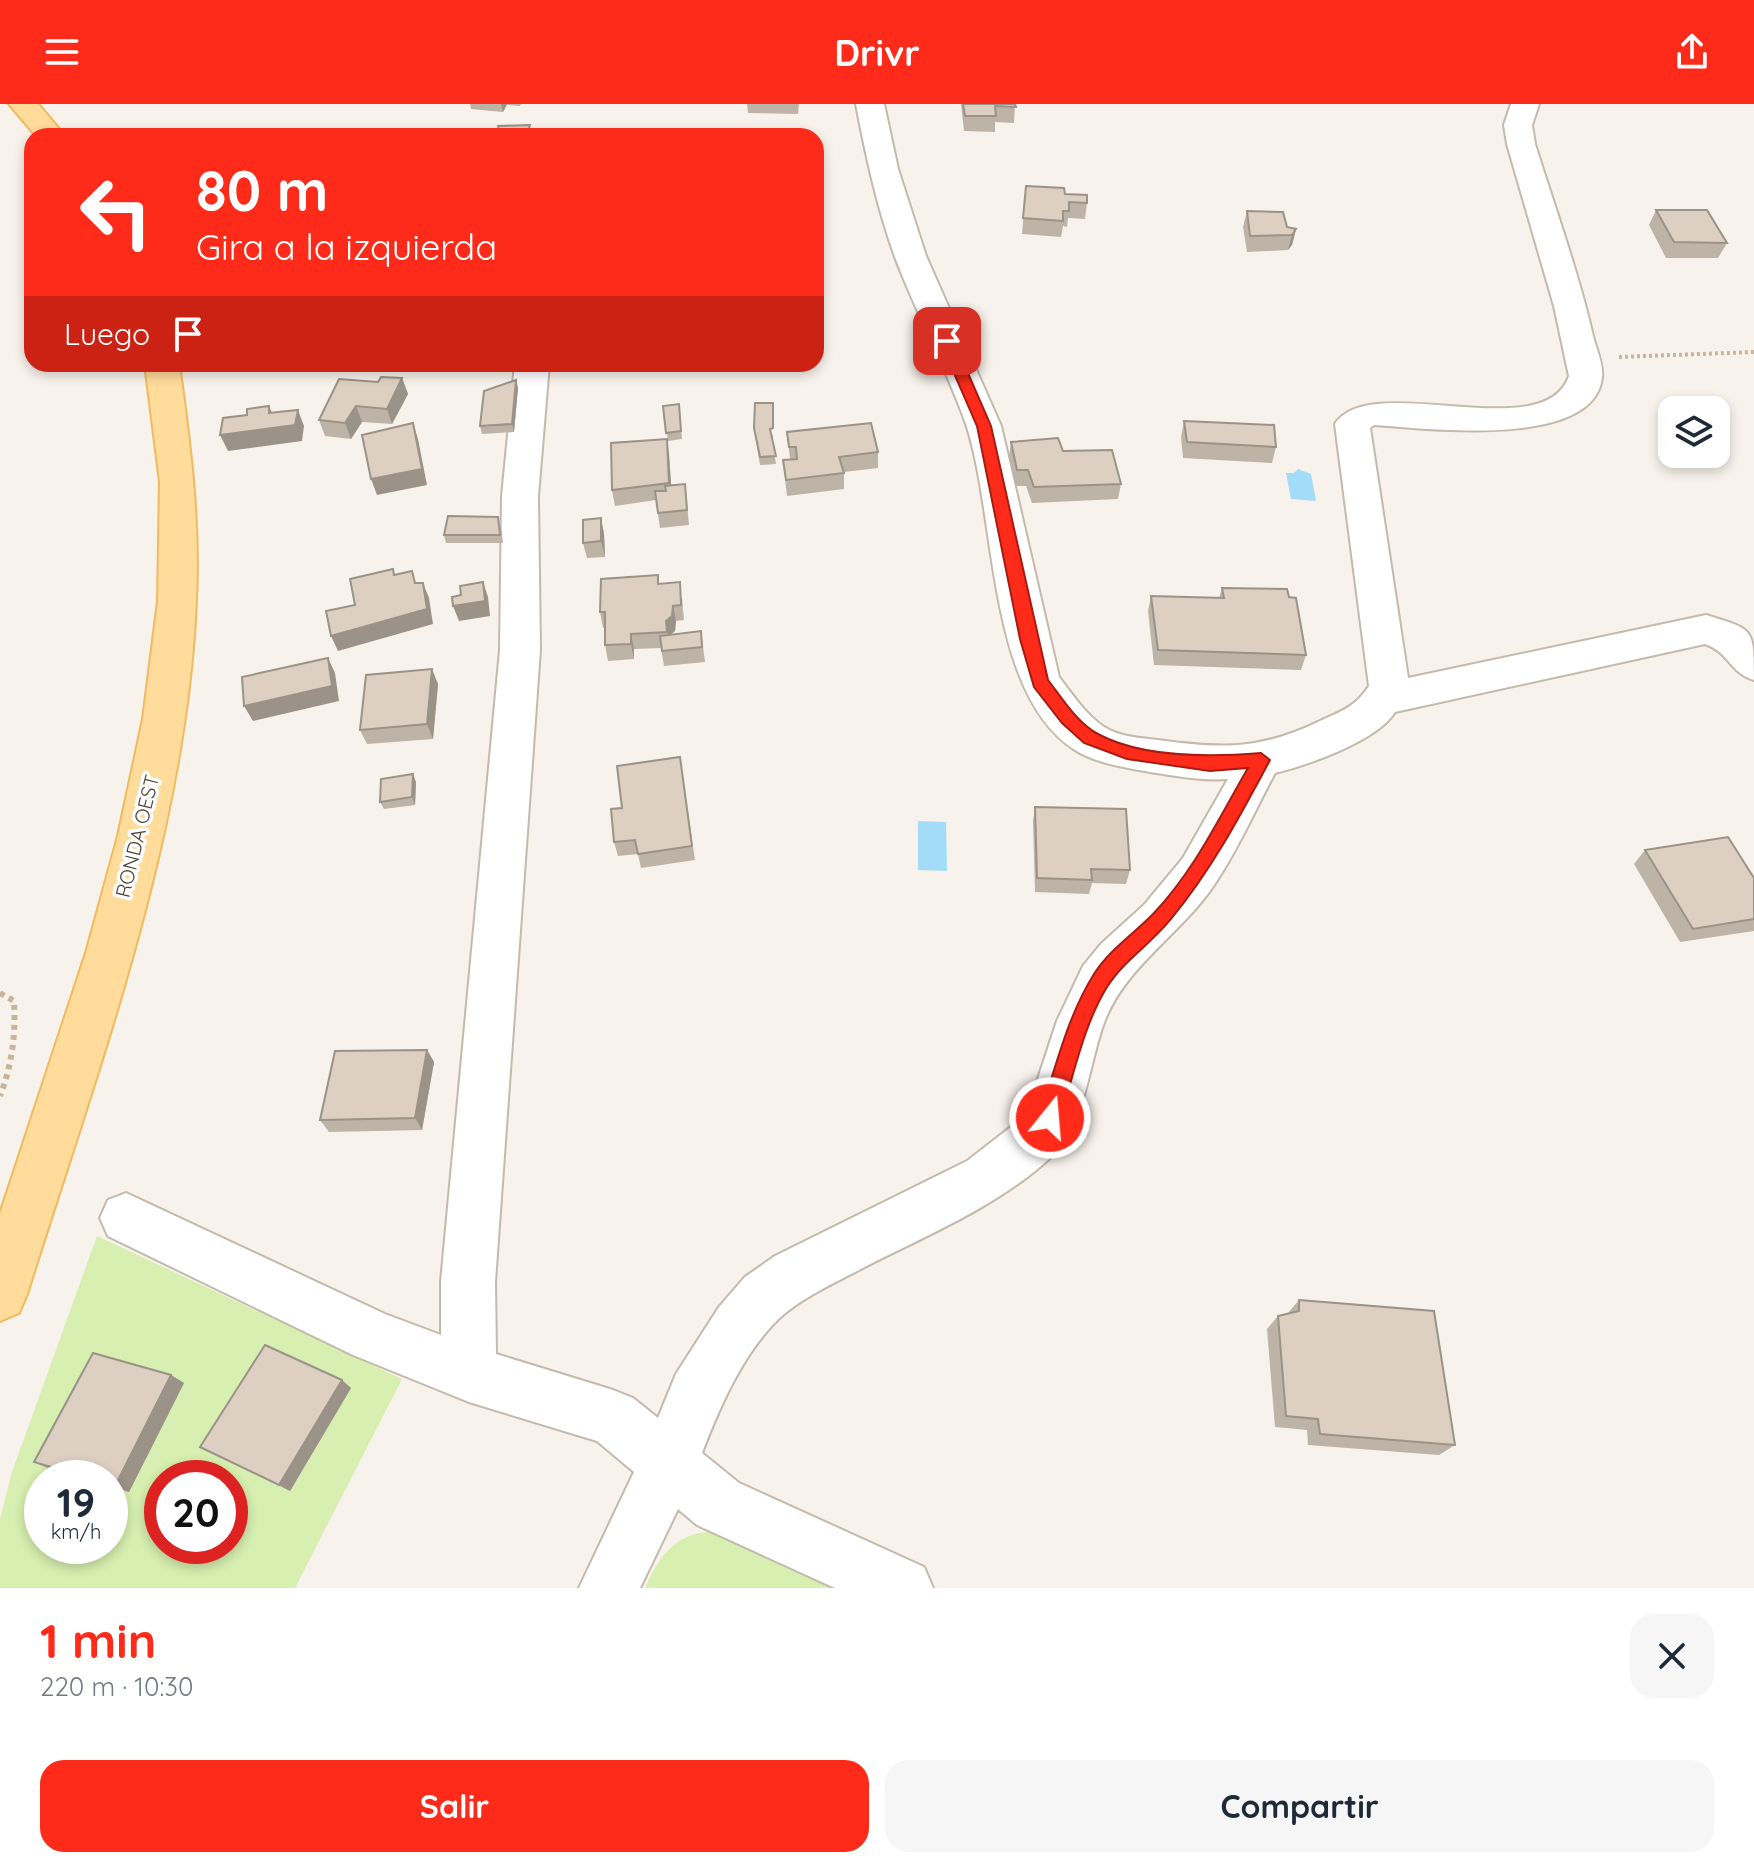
<!DOCTYPE html>
<html lang="es">
<meta charset="utf-8">
<style>
body{margin:0;font-family:Quicksand,sans-serif;background:#f6f6f7;color:#1f2937;height:100vh;display:flex;flex-direction:column;font-size:30px;white-space:nowrap}
*{box-sizing:border-box;margin:0}
p{font-size:26px;color:#747a83}
.icon{flex:none;width:44px;height:44px;fill:none;stroke:currentColor;stroke-width:2;stroke-linecap:round;stroke-linejoin:round}
.map{position:relative;height:1484px;overflow:hidden}
.sheet{display:flex;flex-direction:column;background:#fff;flex:1}
.sheet>*{flex:none}
.hud{position:absolute;left:24px;top:24px;width:800px;height:244px;border-radius:24px;box-shadow:0 4px 12px #0003;background:#ff2b1a;color:#fff;overflow:hidden}
.tools{position:absolute;left:1658px;top:292px;display:grid;gap:16px}
.tools a{display:grid;place-items:center;width:72px;height:72px;border-radius:16px;background:#fff;box-shadow:0 4px 12px #0003;font-size:40px}
.speed{position:absolute;left:24px;top:1356px;display:flex;gap:16px;font-size:40px;font-weight:700;text-align:center}
.speed>*{display:grid;place-content:center;width:104px;height:104px;border-radius:50%;background:#fff;box-shadow:0 4px 12px #0003;line-height:1}
.speed small{font-size:20px;font-weight:400}
.speed .limit{border:12px solid #d22;background:#fff;color:#111}
.pin{position:absolute;display:grid;place-items:center;width:68px;height:68px;color:#fff;margin:-34px;border-radius:16px;box-shadow:0 4px 12px #0006}
.me{position:absolute;width:88px;margin:-44px;rotate:17deg;stroke-linejoin:round;filter:drop-shadow(0 0 6px #0008)}
.turn{display:flex;align-items:center;gap:28px;height:168px;padding:0 40px;font-size:36px}
.turn .icon{width:104px;height:104px;stroke-width:2.5}
.turn b{display:block;font-size:56px;line-height:68px}
.then{display:flex;align-items:center;height:76px;padding:0 40px;background:#0003;gap:16px;font-size:30px}
.round{display:grid;place-items:center;flex:none;width:84px;height:84px;border-radius:24px;background:#f6f6f7}
.headline{display:flex;align-items:center;justify-content:space-between;height:136px;padding:0 40px}
h1{font-size:48px;font-weight:800;line-height:60px;color:#ff2b1a}
.action{display:flex;gap:16px;margin-top:auto;padding:16px 40px}
.action a{flex:1;height:92px;border-radius:24px;background:#ff2b1a;color:#fff;font-size:32px;font-weight:800;line-height:92px;text-align:center}
.action a+a{background:#f6f6f7;color:#1f2937}
header{display:flex;justify-content:space-between;align-items:center;height:104px;padding:0 40px;background:#ff2b1a;color:#fff;font-size:36px;font-weight:800}
.map>svg:first-child{display:block}
.green{fill:#d7efb0;fill-rule:evenodd}
.water{fill:#a3dcf8}
.lines{fill:none;stroke-linecap:round;stroke-linejoin:round}
.minor-casing{stroke:#c4baac;stroke-width:4}
.major-casing{stroke:#f1ba5f;stroke-width:4}
.path-far1{stroke:#c7b59c;stroke-width:4;stroke-dasharray:3 3;stroke-linecap:butt}
.path{stroke:#c7b59c;stroke-width:6;stroke-dasharray:5 5;stroke-linecap:butt}
.minor{fill:#fff;fill-rule:evenodd}
.major{fill:#ffdb9c;fill-rule:evenodd}
.wall{fill:#beb3a7}
.shaded-wall{fill:#9b9288}
.building{fill:#ddd0c2;stroke:#9b9288;stroke-width:2}
.route{fill:#ff2b1a;stroke:#a61c11;stroke-width:2}
.labels{text-anchor:middle;dominant-baseline:central;stroke-width:7;stroke-linejoin:round;paint-order:stroke}
.street-label{font-size:20px;fill:#4d4337;stroke:#fff}
</style>
<header><svg class="icon" aria-label="menu" viewBox="0 0 24 24"><path d="M4 6h16M4 12h16M4 18h16"/></svg>Drivr<svg class="icon" aria-label="share" viewBox="0 0 24 24"><path d="M12 15V3M7 8l5-5 5 5M5 13v7h14v-7"/></svg></header>
<div class="map">
<svg width="1754" height="1484" viewBox="0 0 1754 1484">
<rect width="100%" height="100%" fill="#f7f2eb"/>
<g class="green">
<path d="M97,1132L402,1275L295,1484H0V1415L12,1368ZM42,1374H110V1442H42ZM162,1374H230V1442H162Z"/>
<path d="M710,1428L834,1484H645C658,1454 675,1429 710,1428Z"/>
</g>
<g class="water">
<path d="M1298,365L1311,370L1316,397L1291,395L1286,369H1294Z"/>
<path d="M918,717L946,718L947,767L918,766Z"/>
</g>
<g class="lines">
<defs>
<path id="minor" d="M856,0H884L898,65L926,152L1001,322L1059,573C1072,590 1086,611 1104,623C1119,633 1141,634 1158,636C1223,645 1260,646 1320,617C1342,607 1355,603 1369,582L1335,320C1370,265 1545,344 1569,272L1554,202L1507,40L1504,21L1511,0H1539L1532,21L1535,40C1555,104 1578,167 1593,232C1596,244 1604,262 1602,274C1593,346 1423,324 1374,321L1370,324L1408,574L1706,511C1754,526 1754,523 1754,576C1730,569 1729,548 1705,540L1395,608C1377,637 1308,661 1275,669C1255,706 1238,746 1214,781C1182,829 1127,861 1105,916C1088,960 1086,1022 1049,1055C994,1105 922,1133 857,1167C832,1180 806,1192 784,1210C745,1244 720,1302 702,1349L739,1379L924,1463L933,1484H835L697,1421L678,1405L640,1484H579L634,1368L597,1337L469,1298L353,1251L108,1132L100,1114L108,1096L126,1089L385,1210L441,1231V1178L500,546L502,392L515,260H549L538,392L540,546L495,1178L496,1250L613,1286L633,1294L658,1314L676,1270L719,1203L745,1173L775,1152L967,1057L1016,1019L1029,1002L1057,917L1083,862L1101,840L1144,801L1183,754L1228,675C1202,677 1176,672 1150,668C1127,664 1095,659 1075,646C986,589 997,412 966,320C946,263 916,209 895,153C877,103 866,52 856,0Z"/>
<g id="major">
<path d="M9,0H38L65,32H36Z"/>
<path d="M145,260H179C190,339 200,416 196,496C187,729 96,969 27,1190L19,1209L0,1217V1110L86,849L118,732L143,615L158,497L160,378Z"/>
</g>
</defs>
<use href="#minor" class="minor-casing"/>
<use href="#major" class="major-casing"/>
<path class="path-far1" d="M1619,253L1754,248"/>
<path class="path" d="M0,889L14,897C16,930 12,961 0,992"/>
<use href="#minor" class="minor"/>
<use href="#major" class="major"/>
</g>
<g class="wall">
<path d="M470,0H521L520,2L507,1L503,8L471,5Z"/>
<path d="M747,0H799L798,10L748,9Z"/>
<path d="M961,0H1015L1014,19L995,18V28L964,27Z"/>
<path d="M1026,82L1065,90L1087,99L1085,115L1068,114L1067,123L1063,122L1061,133L1022,130Z"/>
<path d="M1656,106L1727,139L1718,154H1666L1649,121Z"/>
<path d="M1247,107L1287,123L1296,125L1292,141L1288,146L1247,148L1243,123Z"/>
<path d="M222,260H296V262L226,268Z"/>
<path d="M402,274L408,290L392,320L362,318L351,335L325,332L319,316Z"/>
<path d="M516,276L518,284L514,328L482,330L480,322Z"/>
<path d="M679,300L682,335L668,337L663,302Z"/>
<path d="M1184,317L1276,343L1272,359L1183,354L1181,333Z"/>
<path d="M754,324L774,332L772,333L776,360L760,361Z"/>
<path d="M787,328L878,348V364L844,368V385L787,392L783,356L790,355Z"/>
<path d="M1011,338L1063,347L1121,380L1118,395L1032,399L1026,382H1016L1009,353Z"/>
<path d="M669,350L671,381L685,380L689,421L660,424L656,396L615,402L612,386Z"/>
<path d="M601,414L604,430L605,453L587,454L583,439Z"/>
<path d="M501,421L503,439H446L444,431Z"/>
<path d="M659,480L682,494L684,516L676,517L675,527L670,531L701,527L705,558L664,562L661,544L634,545V555L608,557L605,541V524H603L600,508Z"/>
<path d="M1222,484L1306,551L1301,566L1154,561L1148,507L1151,492L1219,494Z"/>
<path d="M438,580L433,635L367,640L360,626Z"/>
<path d="M680,653L695,756L641,764L638,750L618,752L614,738L622,704Z"/>
<path d="M416,678L415,701L384,705L380,698Z"/>
<path d="M1035,703L1130,766L1126,780L1092,779L1089,790L1035,788L1033,717Z"/>
<path d="M1645,746L1754,774V827L1680,838L1634,760Z"/>
<path d="M427,946L434,958L422,1026L329,1028L320,1016Z"/>
<path d="M1299,1196L1455,1341L1439,1351L1308,1341L1307,1326L1275,1323L1267,1225L1278,1212L1288,1209Z"/>
<path d="M184,1279L129,1388L110,1383V1374H81L49,1365L34,1358Z"/>
<path d="M351,1284L290,1387L200,1343Z"/>
</g>
<g class="shaded-wall">
<path d="M501,0H507L503,8Z"/>
<path d="M1296,125L1292,141L1288,146L1292,131Z"/>
<path d="M402,274L408,290L392,320L387,305Z"/>
<path d="M516,276L518,284L514,328L512,320Z"/>
<path d="M269,302L276,318L298,306L304,322L302,337L228,347L220,331L269,309Z"/>
<path d="M356,302L362,318L351,335L345,319Z"/>
<path d="M413,319L418,335L427,381L377,391L371,375Z"/>
<path d="M667,335L669,350L672,395L669,379Z"/>
<path d="M601,414L604,430L605,453L601,437Z"/>
<path d="M483,478L488,493L490,512L459,517L453,502Z"/>
<path d="M423,479L429,494L433,520L338,547L331,532Z"/>
<path d="M673,502L676,517L675,527L669,532L670,544L666,517Z"/>
<path d="M631,530L634,545V555L631,540Z"/>
<path d="M328,554L335,569L339,597L253,617L244,602Z"/>
<path d="M432,565L438,580L433,635L427,620Z"/>
<path d="M413,670L416,678L415,701L412,693Z"/>
<path d="M427,946L434,958L422,1026L415,1014Z"/>
<path d="M171,1271L184,1279L129,1388L115,1382Z"/>
<path d="M342,1276L351,1284L290,1387L279,1381Z"/>
</g>
<g class="building">
<path d="M963,0H1015L1016,3L995,2L996,12H965Z"/>
<path d="M530,21L527,32H486L487,26H499L498,22Z"/>
<path d="M1026,82L1064,84L1065,90L1087,91V99L1069,98V107H1063V117L1023,114Z"/>
<path d="M1656,106H1707L1727,139L1674,138Z"/>
<path d="M1247,107L1283,108L1287,123L1296,125L1292,131L1250,132Z"/>
<path d="M381,273L402,274L387,305L356,302L345,319L319,316L339,275L378,278Z"/>
<path d="M516,276L512,320L480,322L484,287Z"/>
<path d="M755,299H773V324L770,325L776,352L760,353L754,324Z"/>
<path d="M679,300L681,327L666,329L663,302Z"/>
<path d="M269,302V309L298,306L295,321L220,331L223,314L247,311V305Z"/>
<path d="M1184,317L1274,321L1276,343L1187,338Z"/>
<path d="M413,319L422,365L371,375L362,331Z"/>
<path d="M871,319L878,348L839,353L844,369L786,376L783,356L797,355L796,343H789L787,328Z"/>
<path d="M1058,334L1063,347L1112,346L1121,380L1034,383L1028,366H1017L1011,338Z"/>
<path d="M667,335L669,379L612,386L611,339Z"/>
<path d="M685,380L687,406L658,409L655,387H666L665,382Z"/>
<path d="M448,412L498,413L500,431H444Z"/>
<path d="M601,414V437L583,439V416Z"/>
<path d="M393,465L394,471L412,467L415,479H423L427,505L331,532L326,507L355,501L350,475Z"/>
<path d="M658,471V480L680,478L681,501L673,502L672,512L666,517L667,528L631,530V540L605,541V508H600L601,475Z"/>
<path d="M483,478L485,497L453,502L452,493L461,491L460,482Z"/>
<path d="M1222,484L1287,485L1289,493L1296,494L1306,551L1158,546L1151,492L1224,494Z"/>
<path d="M701,527L702,543L662,547L660,532Z"/>
<path d="M328,554L332,582L244,602L242,573Z"/>
<path d="M432,565L427,620L360,626L366,571Z"/>
<path d="M680,653L692,742L638,750L635,736L614,738L611,705L622,704L617,662Z"/>
<path d="M413,670L412,693L380,698L381,675Z"/>
<path d="M1035,703L1126,705L1130,766L1091,765L1092,776L1037,774Z"/>
<path d="M1728,733L1754,774V815L1693,825L1645,746Z"/>
<path d="M427,946L415,1014L320,1016L335,947Z"/>
<path d="M1299,1196L1434,1207L1455,1341L1320,1330L1318,1315L1286,1312L1278,1212L1299,1207Z"/>
<path d="M265,1241L342,1276L279,1381L200,1343Z"/>
<path d="M93,1249L171,1271L115,1382L110,1380V1374H88L34,1358Z"/>
</g>
<path class="route" d="M947,233L954,237L991,322L1048,576C1062,594 1077,619 1098,630C1142,654 1212,653 1261,649L1270,656C1240,712 1211,767 1170,816C1151,840 1124,856 1107,883C1083,922 1074,971 1060,1014L1057,1021L1050,1024L1042,1021L1039,1014C1055,966 1067,913 1094,870C1110,845 1134,830 1154,809C1194,767 1219,714 1248,664L1210,667L1127,655L1084,639L1062,619L1034,583L1020,535L977,322L940,237Z"/>
<g class="labels">
<g class="street-label">
<text transform="translate(137 732) rotate(-76)">RONDA OEST</text>
</g>
</g>
</svg>
<div class="tools">
<a><svg class="icon" aria-label="layers" viewBox="0 0 24 24"><path d="M12 4l9 5-9 5-9-5zM3 14l9 5 9-5"/></svg></a>
</div>
<div class="speed"><div>19<small>km/h</small></div><div class="limit">20</div></div>
<div class="pin" style="left:947px;top:237px;background:#d93025"><svg class="icon" aria-label="arrive" viewBox="0 0 24 24"><path d="M6 21V4h12l-3 4 3 4H6"/></svg></div>
<svg class="me" style="left:1050px;top:1014px" viewBox="-20 -20 40 40"><circle r="17" fill="#ff2b1a" stroke="#fff" stroke-width="3"/><path d="M0-11L8 9 0 5-8 9z" fill="#fff"/></svg>
<div class="hud">
<div class="turn"><svg class="icon" aria-label="left" viewBox="0 0 24 24"><path d="M17 20v-9H6M10 6l-5 5 5 5"/></svg><div><b>80 m</b>Gira a la izquierda</div></div>
<div class="then">Luego<svg class="icon" aria-label="arrive" viewBox="0 0 24 24"><path d="M6 21V4h12l-3 4 3 4H6"/></svg></div>
</div>
</div>
<section class="sheet">
<div class="headline"><div><h1>1 min</h1><p>220 m · 10:30</p></div><a class="round"><svg class="icon" aria-label="close" viewBox="0 0 24 24"><path d="M6 6l12 12M18 6L6 18"/></svg></a></div>
<div class="action"><a>Salir</a><a>Compartir</a></div>
</section>
